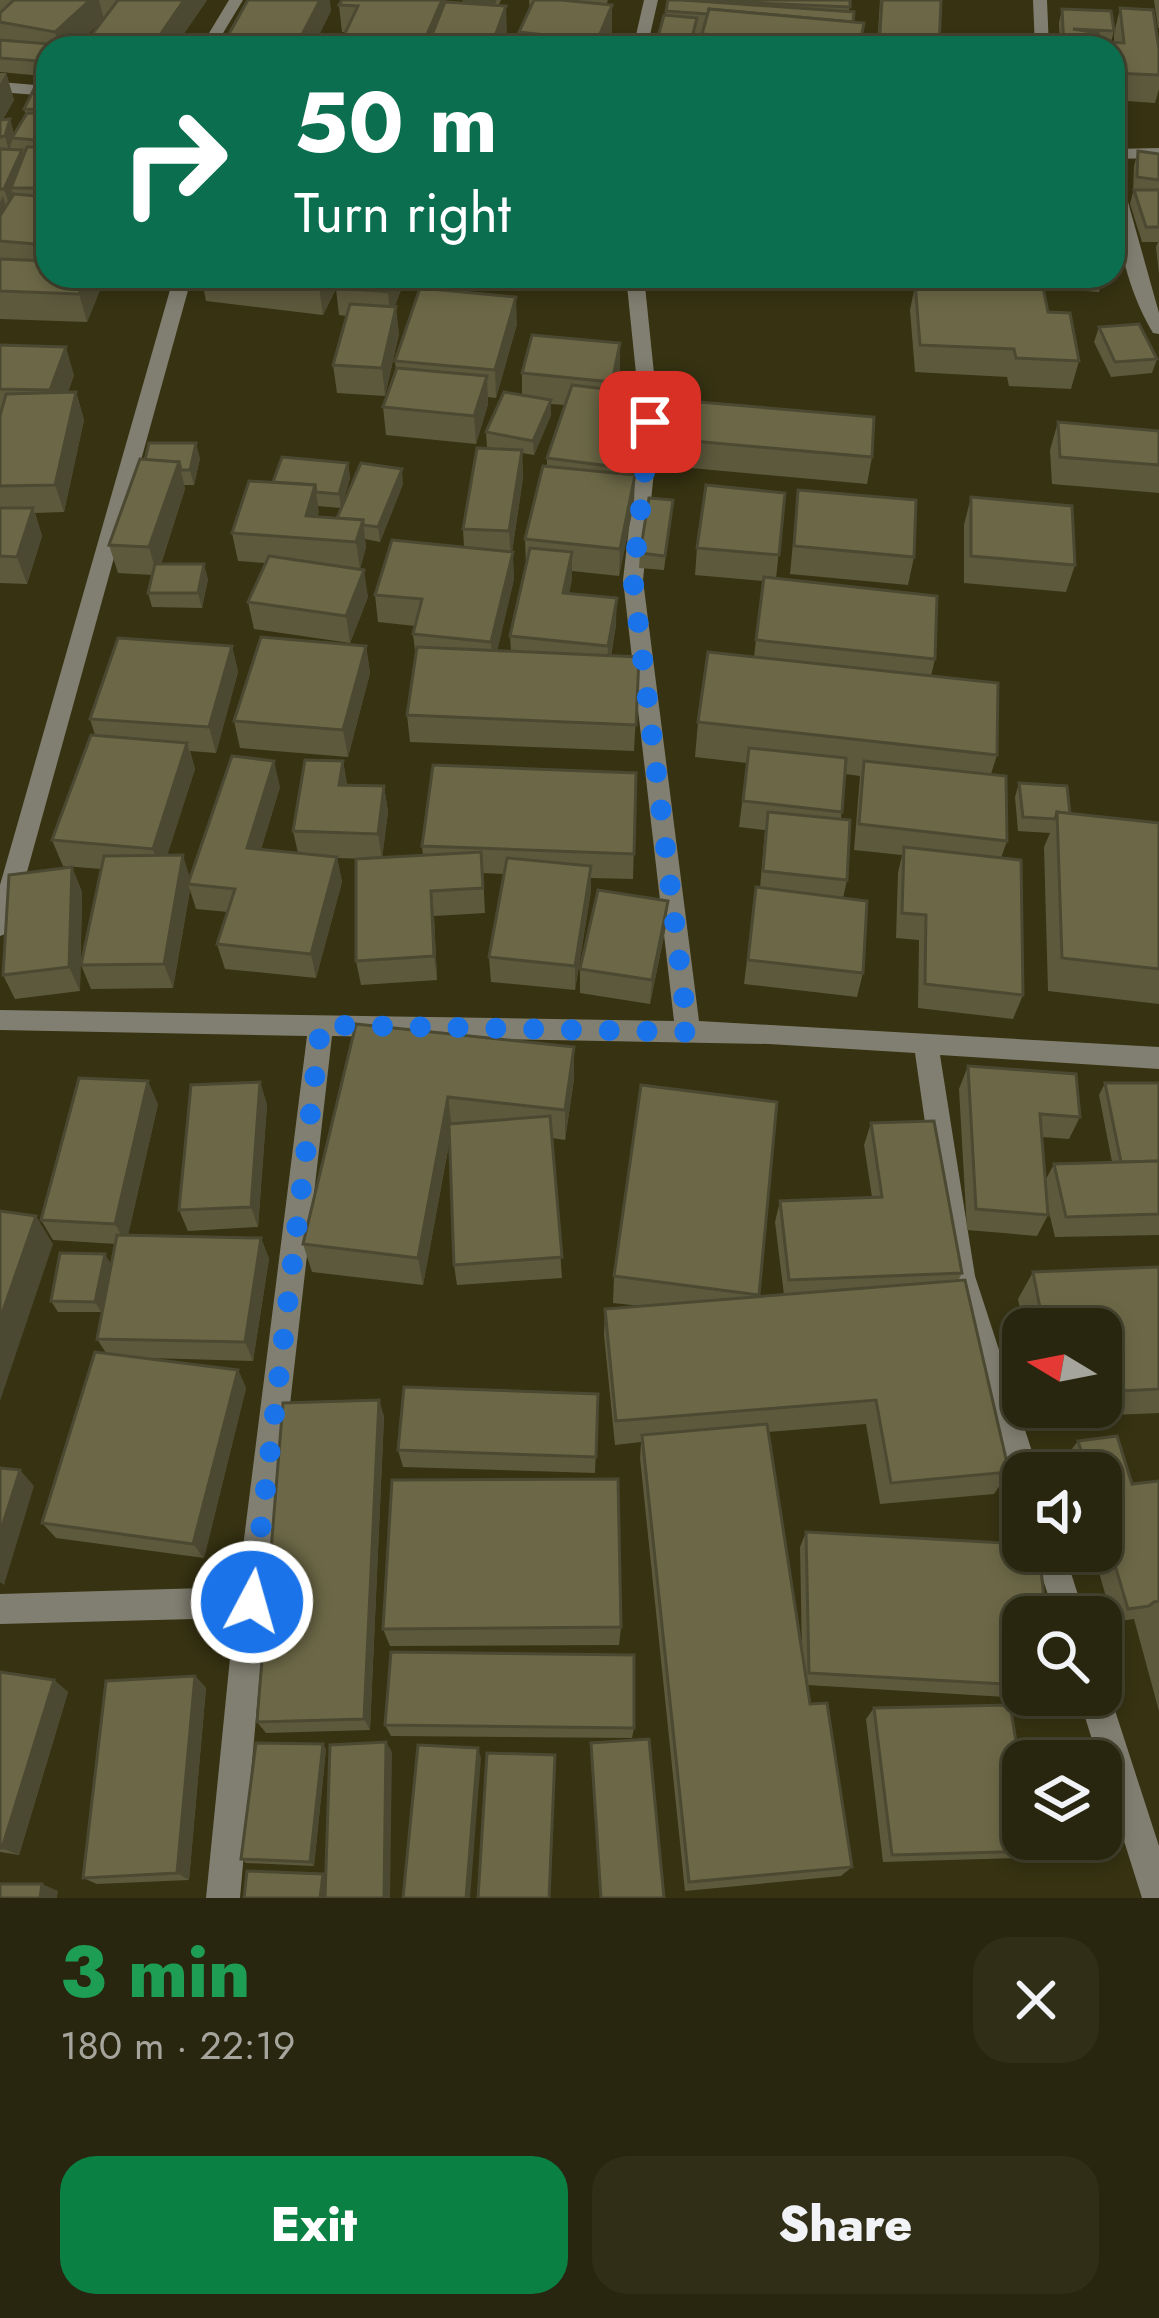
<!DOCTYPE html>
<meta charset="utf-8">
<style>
body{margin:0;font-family:Jost,sans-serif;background:#302e17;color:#f1f3f6;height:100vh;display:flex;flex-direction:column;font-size:45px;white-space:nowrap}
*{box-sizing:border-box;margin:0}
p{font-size:39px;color:#a5a59e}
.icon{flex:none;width:66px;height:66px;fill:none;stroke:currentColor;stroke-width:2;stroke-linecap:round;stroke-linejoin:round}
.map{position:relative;height:1898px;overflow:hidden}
.panel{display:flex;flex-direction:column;background:#28260e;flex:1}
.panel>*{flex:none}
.hud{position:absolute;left:36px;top:36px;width:1089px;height:252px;border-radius:36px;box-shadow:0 6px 18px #0003,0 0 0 3px #44432e;background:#0b6e4f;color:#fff;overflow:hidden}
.needle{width:78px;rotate:280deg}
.fabs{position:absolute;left:1002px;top:1308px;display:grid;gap:24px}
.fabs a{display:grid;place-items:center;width:120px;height:120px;border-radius:24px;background:#28260e;box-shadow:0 6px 18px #0003,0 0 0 3px #44432e;font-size:60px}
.pin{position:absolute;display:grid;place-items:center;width:102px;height:102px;color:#fff;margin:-51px;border-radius:24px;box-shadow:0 6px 18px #0006}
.me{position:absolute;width:132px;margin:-66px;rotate:6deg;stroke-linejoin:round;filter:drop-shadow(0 0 9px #0008)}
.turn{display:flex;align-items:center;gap:42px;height:252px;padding:0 60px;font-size:54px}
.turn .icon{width:156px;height:156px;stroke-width:2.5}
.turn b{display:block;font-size:84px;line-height:102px}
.round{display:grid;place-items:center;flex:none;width:126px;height:126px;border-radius:36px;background:#302e17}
.summary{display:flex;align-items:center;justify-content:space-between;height:204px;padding:0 60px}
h1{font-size:72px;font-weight:800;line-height:90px;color:#1e9e55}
.button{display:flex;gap:24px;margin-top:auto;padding:24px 60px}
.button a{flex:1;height:138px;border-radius:36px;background:#0b8043;color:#fff;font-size:48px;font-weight:800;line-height:138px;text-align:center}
.button a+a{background:#302e17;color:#f1f3f6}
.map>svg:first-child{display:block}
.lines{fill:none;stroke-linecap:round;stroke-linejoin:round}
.minor{fill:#817f71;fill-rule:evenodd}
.wall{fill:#5d593d;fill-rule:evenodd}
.shaded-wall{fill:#4c4932}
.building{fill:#6c6847;stroke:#4c4932;stroke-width:3}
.route{stroke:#1a73e8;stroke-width:21;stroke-dasharray:0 37.8}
</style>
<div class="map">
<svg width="1159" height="1898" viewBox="0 0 1159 1898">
<rect width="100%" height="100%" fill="#363212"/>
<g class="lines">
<g class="minor">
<path d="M229,0H243L214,48H200Z"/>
<path d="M644,0H658L647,48H633Z"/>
<path d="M1033,0H1047L1049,48H1035Z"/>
<path d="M0,82L48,86V96L0,92Z"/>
<path d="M1159,148V158L1113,159V149Z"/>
<path d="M1113,172L1121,177L1159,313V334L1153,333C1125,287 1113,225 1113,172Z"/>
<path d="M174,276H192L12,926L8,933L0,936V885Z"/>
<path d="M626,276H644L659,422L643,580L699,1021L1159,1047V1069L940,1055L975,1276L1039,1473H1023V1487L1014,1483L1009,1473L947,1276L915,1053L769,1044L332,1036L262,1650L240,1898H206L234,1618L0,1624V1594L238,1587L307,1036L0,1030V1010L674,1021L623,580L641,422Z"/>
<path d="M1034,1551H1064L1085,1617H1055Z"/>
<path d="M1101,1682L1110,1695L1159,1846V1898H1142L1078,1695H1101Z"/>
</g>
</g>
<g class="wall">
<path d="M0,0H207L174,48H84V45L102,21L73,48H48L42,76L0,72Z"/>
<path d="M460,0H501L498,6L507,33L502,48H338L345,32H342L339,5L464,3V0Z"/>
<path d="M529,0H608L606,5L612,32L605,48H520L519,32L530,10Z"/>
<path d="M668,0H850L849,11L860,48H655L665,15Z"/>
<path d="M880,0H941L939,48H877Z"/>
<path d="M1154,0H1159V28H1158Z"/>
<path d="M1120,8L1159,50V89L1155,103L1113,100V48H1060L1059,23L1062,9L1114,31L1111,42L1114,43V34Z"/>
<path d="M0,73H6L14,100L3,119H10L14,134L26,116L24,109L48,90V276L100,290L87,322L0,319Z"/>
<path d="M1138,151L1159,154V274L1156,247L1158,242H1142L1130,204L1133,192L1134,166Z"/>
<path d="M99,276H151L148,282Z"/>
<path d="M201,276H406L395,306L399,334L385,396L337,393L333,365L347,316L339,315L336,289L323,315L206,301Z"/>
<path d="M899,276H1014L1011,286L1031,287V276H1104L1099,292L1043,288L1048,312L1079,361L1071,389L1009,386L1007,377L915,372L910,310L914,291L899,290Z"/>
<path d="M517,324L496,398L488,397V404L476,444L386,435L383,407L396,372L395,361Z"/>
<path d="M1099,327L1157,359L1152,373L1111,377L1094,342Z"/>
<path d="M620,343V370L615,390L646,394L645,422L630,475L634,503L619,576L572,571L569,594L616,625L611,656L639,657L634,751L410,742L407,715L416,659L413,634L415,626L378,622L375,595L464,547L463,529L497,449L487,447L486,432L522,395V373ZM551,404L565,405L547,458V466L525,539L526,566L510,636L511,651H497L514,579L512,552L523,478L522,453L534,455L551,415Z"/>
<path d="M0,345L74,375L68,392H76L84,420L64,512L35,513L42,536L27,584L0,583Z"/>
<path d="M1058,422L1159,431V493L1052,484L1050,450Z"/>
<path d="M681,440L872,457L867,484L680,467Z"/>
<path d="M200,458L194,485H184L185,489L161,564L208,579L202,608L152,607L148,593L153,575L118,573L109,545L140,459Z"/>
<path d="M348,463L350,478L341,508L318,506V517L337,518L403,484L380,542L365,539L366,547L360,569L368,597L350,643L254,629L248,602L266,563L238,561L232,533L273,482Z"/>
<path d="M798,490L914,557L908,585L790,574Z"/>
<path d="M785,493L776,579L935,659L931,676L997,755L991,774L1007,841L1001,858L1023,995L1013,1019L918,1008L919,940L896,938L898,873L902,855L854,850L860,776L845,774L841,819L847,880L843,898L863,973L857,997L744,984L753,912L760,888L765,830L739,827L747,763L695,757L698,722L754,657L763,581L695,575L697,548Z"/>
<path d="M971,497L1075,565L1066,592L964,583V525Z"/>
<path d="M673,500L664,570L639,568L640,553Z"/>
<path d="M232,646L238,672L216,753L190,751L195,769L167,855L190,877L280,787L261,849L298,853L293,831L343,761L347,785L384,786L388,812L382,858L423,856L422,846L636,773L633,879L591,878V891L575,990L491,982L489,957L504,874L483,873L485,913L434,916L437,980L361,985L356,961L367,859L337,858L342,882L316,978L225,969L217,944L228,912L196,909L190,890L173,988L91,989L81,965L101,869L63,866L52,840L95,735L90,719Z"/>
<path d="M366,646L370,673L348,757L240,748L234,721Z"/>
<path d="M1019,783L1070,814L1159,823V1004L1048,991L1044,847L1050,833L1018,831L1015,797Z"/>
<path d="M72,867L82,892L80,991L15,999L3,975Z"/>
<path d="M666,926L650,1004L580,993V969Z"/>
<path d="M356,1024L574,1079L565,1140L552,1138L562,1278L457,1285L454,1265L450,1139L423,1285L312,1272L303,1244Z"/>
<path d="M968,1066L1080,1117L1069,1139L1042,1137L1045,1181L1054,1164L1112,1162L1099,1095L1105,1083H1159V1235L1055,1237L1047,1204L1048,1215L1037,1236L967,1230L959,1089Z"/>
<path d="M260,1082L267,1105L258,1227L188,1231L179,1210Z"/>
<path d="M777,1102L759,1297L784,1295L775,1222L780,1201L872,1197L864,1145L871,1123L962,1273L958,1281L1009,1472L994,1494L880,1504L866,1424L768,1432L802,1654L800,1547L806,1532L1023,1617V1695H1044L1040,1699L807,1685L810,1704L852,1867L841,1876L685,1891L640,1458L641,1442L615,1445L604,1335L605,1309L641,1306L613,1303L614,1276Z"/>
<path d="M158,1104L128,1235L261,1238L269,1259L253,1361L148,1358L238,1370L246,1388L204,1558L56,1538L42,1523L106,1353L97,1339L116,1244L53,1240L41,1220Z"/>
<path d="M105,1254L101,1312H58L51,1301Z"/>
<path d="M1159,1267V1413L1042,1418L1040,1407H1101V1329H1024L1018,1299L1033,1272Z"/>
<path d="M598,1394L595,1473L403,1467L398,1450Z"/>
<path d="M379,1400L384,1417L370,1730L266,1733L257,1722Z"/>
<path d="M1078,1441L1132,1484L1159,1481V1711L1134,1619L1113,1622L1093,1551H1101V1473H1070L1065,1458Z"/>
<path d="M621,1627L619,1645L390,1646L383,1629Z"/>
<path d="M0,1672L54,1680L68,1692L19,1855L0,1852Z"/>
<path d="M195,1676L206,1688L189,1880L97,1884L83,1878Z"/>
<path d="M874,1708L1034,1851L1021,1858L883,1862L866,1719Z"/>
<path d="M385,1725L634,1728L632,1738L391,1736Z"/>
<path d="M326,1749L314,1866L246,1863L241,1859Z"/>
</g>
<g class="shaded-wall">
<path d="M90,0H99L104,19L73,48H59L55,32Z"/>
<path d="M184,0H207L174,48H151Z"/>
<path d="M320,0H330L331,11L313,48H295Z"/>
<path d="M442,0H446L447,18L432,35L433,48H421Z"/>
<path d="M612,5V32L605,48H597V41Z"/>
<path d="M506,6L507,33L502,48H495L494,39Z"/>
<path d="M50,44L51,48H48V67L42,76L38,61Z"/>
<path d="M6,73L14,100L0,124V84Z"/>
<path d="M10,119L14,134L9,151L5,136Z"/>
<path d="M22,150L26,165L11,188L13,194L9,204L4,189Z"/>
<path d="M3,196L11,224L0,241V202Z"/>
<path d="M87,276H96L100,290L87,322L79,294Z"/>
<path d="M325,276H342L323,315L319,287Z"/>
<path d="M393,276H406L390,320L388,292Z"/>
<path d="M516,297L517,324L496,398L495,370Z"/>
<path d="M396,307L399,334L385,396L382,368Z"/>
<path d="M620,343V370L611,410L612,382Z"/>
<path d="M66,347L74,375L58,418L50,390Z"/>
<path d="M487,376L488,404L476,444L474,416Z"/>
<path d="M76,392L84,420L64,512L55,485Z"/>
<path d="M646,394L645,422L624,496L625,468Z"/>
<path d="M551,400V415L534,455L533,441Z"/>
<path d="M196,443L200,458L194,485L190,470Z"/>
<path d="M522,450L523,478L511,559L509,531Z"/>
<path d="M179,462L185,489L157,575L149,547Z"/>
<path d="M348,463L350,478L341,508L339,494Z"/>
<path d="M402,469L403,484L380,542L378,527Z"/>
<path d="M635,475L634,503L619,576L620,549Z"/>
<path d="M315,485L319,512L312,539L306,516Z"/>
<path d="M33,508L42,536L27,584L17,557Z"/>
<path d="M363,520L366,547L360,569L356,542Z"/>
<path d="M513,552L514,579L493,669L491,642Z"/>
<path d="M572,552V580L564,620L563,593Z"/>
<path d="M204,564L208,579L202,608L198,593Z"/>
<path d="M364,570L368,597L350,643L346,616Z"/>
<path d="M617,598L616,625L607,673L608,646Z"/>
<path d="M232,646L238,672L216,753L209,727Z"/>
<path d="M366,646L370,673L348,757L343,730Z"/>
<path d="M187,743L195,769L161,875L153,849Z"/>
<path d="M274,761L280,787L254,873L247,848Z"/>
<path d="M343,761L348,788L339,785Z"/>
<path d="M384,786L388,812L382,859L378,834Z"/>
<path d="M183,855L191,881L188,884L190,890L173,988L164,964Z"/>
<path d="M337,857L342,882L316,978L311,954Z"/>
<path d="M591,866V891L575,990V966Z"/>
<path d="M72,867L82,892L80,991L69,967Z"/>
<path d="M431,891L434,916L437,980L434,956Z"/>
<path d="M668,901L666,926L650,1004L652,980Z"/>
<path d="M574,1047V1079L565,1140V1110Z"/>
<path d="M148,1081L158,1104L126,1244L115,1224Z"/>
<path d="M260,1082L267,1105L258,1227L251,1207Z"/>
<path d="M448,1097L452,1128L423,1285L418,1258Z"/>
<path d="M36,1216L53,1244L0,1401V1319Z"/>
<path d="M261,1238L269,1259L253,1361L245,1342Z"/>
<path d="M105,1254L111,1264L101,1312L95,1302Z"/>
<path d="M238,1370L246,1388L204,1558L193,1544Z"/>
<path d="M379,1400L384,1417L370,1730L364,1719Z"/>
<path d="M20,1470L34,1486L4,1585L0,1582V1533Z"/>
<path d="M195,1676L206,1688L189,1880L177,1873Z"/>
<path d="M54,1680L68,1692L19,1855L2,1848Z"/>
<path d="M386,1742L392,1752L390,1898H384Z"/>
<path d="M323,1744L326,1749L314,1866L310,1862Z"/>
<path d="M478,1748L481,1758L470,1898H466Z"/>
<path d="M323,1874L327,1877L324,1898H320Z"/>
<path d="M42,1884L58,1891L57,1898H40Z"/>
</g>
<g class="building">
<path d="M14,0H90L55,32L0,22V13Z"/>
<path d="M118,0H184L151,48H108L84,45Z"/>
<path d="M248,0H320L295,48H221Z"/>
<path d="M342,0H442L421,48H338L358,6L339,5Z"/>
<path d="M464,0H495L494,3L464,1Z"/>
<path d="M534,0H561L612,5L597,41L519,32Z"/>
<path d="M668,0H683L854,12L853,22L709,9L708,14L666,11Z"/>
<path d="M684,0H850V7Z"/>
<path d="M882,0H941L939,48H879Z"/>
<path d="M445,2L506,6L494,39L432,35Z"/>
<path d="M1120,8L1153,10L1159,50V75L1113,73V48H1076L1075,40L1124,43Z"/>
<path d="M709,9L864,23L859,48H774L776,41L702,34Z"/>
<path d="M1062,9L1111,11L1114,31L1073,29L1098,33V41L1075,40L1073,48H1064Z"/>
<path d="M664,15L697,18L690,45L731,48H655Z"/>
<path d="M0,40L50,44L38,61L0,58Z"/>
<path d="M34,89L48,90V110L24,109Z"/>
<path d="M27,113L48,114V141L12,138Z"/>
<path d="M10,119L5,136L0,137V120Z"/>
<path d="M27,147H48V188H11Z"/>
<path d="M0,149L22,150L4,189H0Z"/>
<path d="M1138,151L1159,154V180L1137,177Z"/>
<path d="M1134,190H1159V227H1146Z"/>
<path d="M14,194L48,197V245L0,241V216Z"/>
<path d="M0,259L48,261V276H87L79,294L0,291Z"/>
<path d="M225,276H325L319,287Z"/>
<path d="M340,276H393L388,292L335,288Z"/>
<path d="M915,282L1043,288L1048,312L1070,313L1079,361L1016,358L1014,349L920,345Z"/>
<path d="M420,288L516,297L495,370L395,361Z"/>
<path d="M350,304L396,307L382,368L333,365Z"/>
<path d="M1139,324L1157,359L1115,362L1099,327Z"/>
<path d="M532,335L620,343L612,382L522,373Z"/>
<path d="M0,345L66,347L50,390L0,389Z"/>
<path d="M397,368L487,376L474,416L383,407Z"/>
<path d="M572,385L646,394L625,468L547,458Z"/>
<path d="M76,392L55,485L0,486V416L6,394Z"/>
<path d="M504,392L551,400L533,441L486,432Z"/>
<path d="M687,401L874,417L872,457L681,440Z"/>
<path d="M1058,422L1159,431V465L1060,457Z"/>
<path d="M149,443H196L190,470H181L179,462L145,460Z"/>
<path d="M477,448L522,450L509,531L463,529Z"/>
<path d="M282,457L348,463L339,494L316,492L315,485L273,482Z"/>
<path d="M140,459L179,462L149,547L109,545Z"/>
<path d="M361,463L402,469L378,527L363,525V520L337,518Z"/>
<path d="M543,466L635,475L620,549L525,539Z"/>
<path d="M249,481L315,485L306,516L363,520L356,542L232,533Z"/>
<path d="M706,485L785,493L779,555L697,548Z"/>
<path d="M798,490L916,500L914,557L794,546Z"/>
<path d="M971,497L1072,506L1075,565L971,556Z"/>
<path d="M649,498L673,500L665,556L640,553Z"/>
<path d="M0,508H33L17,557L0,556Z"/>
<path d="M392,540L513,552L491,642L413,634L422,599L375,595Z"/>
<path d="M530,548L572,552L563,593L617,598L608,646L510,636Z"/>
<path d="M269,556L364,570L346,616L248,602Z"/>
<path d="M155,564H204L198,593H148Z"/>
<path d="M764,577L937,596L935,659L756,640Z"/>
<path d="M261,637L366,646L343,730L234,721Z"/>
<path d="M118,638L232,646L209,727L90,719Z"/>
<path d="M417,647L639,657L636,725L407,715Z"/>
<path d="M708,652L998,683L997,755L698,722Z"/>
<path d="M91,735L187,743L153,849L52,840Z"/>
<path d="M749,748L846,758L842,812L743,801Z"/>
<path d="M232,756L274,761L247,848L337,857L311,954L217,944L235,889L188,884Z"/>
<path d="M305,760L343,761L339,785L384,786L378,834L293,831Z"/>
<path d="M864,761L1006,776L1007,841L859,824Z"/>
<path d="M433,765L636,773L634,854L422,846Z"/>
<path d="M1019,783L1067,786L1070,814L1057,812L1055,819L1023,817Z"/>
<path d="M768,812L850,820L847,880L763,871Z"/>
<path d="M1057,812L1159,823V969L1062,958Z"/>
<path d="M904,847L1021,860L1023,995L925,984L926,915L902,913Z"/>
<path d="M481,852L483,888L431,891L434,956L356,961V859Z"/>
<path d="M183,855L164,964L81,965L104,856Z"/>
<path d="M507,858L591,866L575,966L489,957Z"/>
<path d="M72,867L69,967L3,975L9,875Z"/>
<path d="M756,887L867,901L863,973L748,960Z"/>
<path d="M598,890L668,901L652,980L580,969Z"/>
<path d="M356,1024L574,1047L565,1110L448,1097L418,1258L303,1244Z"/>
<path d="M968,1066L1076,1074L1080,1117L1040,1114L1048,1215L976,1209Z"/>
<path d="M79,1078L148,1081L115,1224L41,1220Z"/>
<path d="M260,1082L251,1207L179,1210L191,1085Z"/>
<path d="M1105,1083H1159V1161L1121,1162Z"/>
<path d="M641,1085L777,1102L759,1295L614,1276Z"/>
<path d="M550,1116L562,1257L454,1265L449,1124Z"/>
<path d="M934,1121L962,1273L789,1280L780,1201L882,1197L871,1123Z"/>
<path d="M1159,1161V1214L1066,1217L1054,1164Z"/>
<path d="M0,1211L36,1216L0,1319Z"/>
<path d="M117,1235L261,1238L245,1342L97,1339Z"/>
<path d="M60,1253L105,1254L95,1302L51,1301Z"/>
<path d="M1159,1267V1389L1101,1392V1329H1044L1033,1272Z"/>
<path d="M965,1280L1009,1472L891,1483L876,1400L616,1421L605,1309Z"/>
<path d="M95,1352L238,1370L193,1544L42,1523Z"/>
<path d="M404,1387L598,1394L596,1457L398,1450Z"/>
<path d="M379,1400L364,1719L257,1722L283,1403Z"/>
<path d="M767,1424L810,1704L827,1703L852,1867L689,1882L642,1435Z"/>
<path d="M1117,1436L1132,1484L1159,1481V1601L1154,1602L1149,1606L1128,1609L1101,1518V1473H1088L1078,1441Z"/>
<path d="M0,1468L20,1470L0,1533Z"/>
<path d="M618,1479L621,1627L383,1629L392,1480Z"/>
<path d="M806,1532L1023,1544V1551H1039L1046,1617H1023V1685L809,1673Z"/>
<path d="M391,1652L634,1655V1728L385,1725Z"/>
<path d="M0,1672L54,1680L2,1848H0Z"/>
<path d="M195,1676L177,1873L83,1878L106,1681Z"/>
<path d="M1010,1705L1023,1784V1839H1032L1034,1851L892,1855L874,1708Z"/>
<path d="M649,1739L664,1898H601L591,1743Z"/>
<path d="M386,1742L384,1898H325L330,1745Z"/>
<path d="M256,1743L323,1744L310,1862L241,1859Z"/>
<path d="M418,1745L478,1748L466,1898H403Z"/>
<path d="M487,1753L555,1755L549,1898H478Z"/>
<path d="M247,1871L323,1874L320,1898H244Z"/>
<path d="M0,1884H42L40,1898H0Z"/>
</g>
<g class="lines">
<path class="route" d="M252,1602L321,1025L688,1032L633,580L650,422"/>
</g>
</svg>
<div class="fabs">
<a><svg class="needle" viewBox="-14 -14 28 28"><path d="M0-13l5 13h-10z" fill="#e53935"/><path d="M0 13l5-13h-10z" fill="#a5a59e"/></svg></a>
<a><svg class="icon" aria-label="sound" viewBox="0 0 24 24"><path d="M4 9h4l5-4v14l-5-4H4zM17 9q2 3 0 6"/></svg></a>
<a><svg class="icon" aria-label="search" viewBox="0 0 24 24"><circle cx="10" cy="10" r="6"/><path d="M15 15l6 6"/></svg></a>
<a><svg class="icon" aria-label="layers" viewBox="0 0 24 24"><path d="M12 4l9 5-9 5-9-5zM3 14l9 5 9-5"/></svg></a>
</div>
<div class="pin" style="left:650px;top:422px;background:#d93025"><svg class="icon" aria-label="arrive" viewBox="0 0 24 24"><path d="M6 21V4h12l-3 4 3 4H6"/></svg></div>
<svg class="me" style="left:252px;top:1602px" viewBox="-20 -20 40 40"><circle r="17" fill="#1a73e8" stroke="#fff" stroke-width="3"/><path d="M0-11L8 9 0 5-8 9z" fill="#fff"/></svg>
<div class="hud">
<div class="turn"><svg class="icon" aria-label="right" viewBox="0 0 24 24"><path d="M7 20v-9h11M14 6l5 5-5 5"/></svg><div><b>50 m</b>Turn right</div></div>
</div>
</div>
<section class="panel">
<div class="summary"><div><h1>3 min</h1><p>180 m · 22:19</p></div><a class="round"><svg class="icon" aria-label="close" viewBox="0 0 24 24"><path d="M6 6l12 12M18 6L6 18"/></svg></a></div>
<div class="button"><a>Exit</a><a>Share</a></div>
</section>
